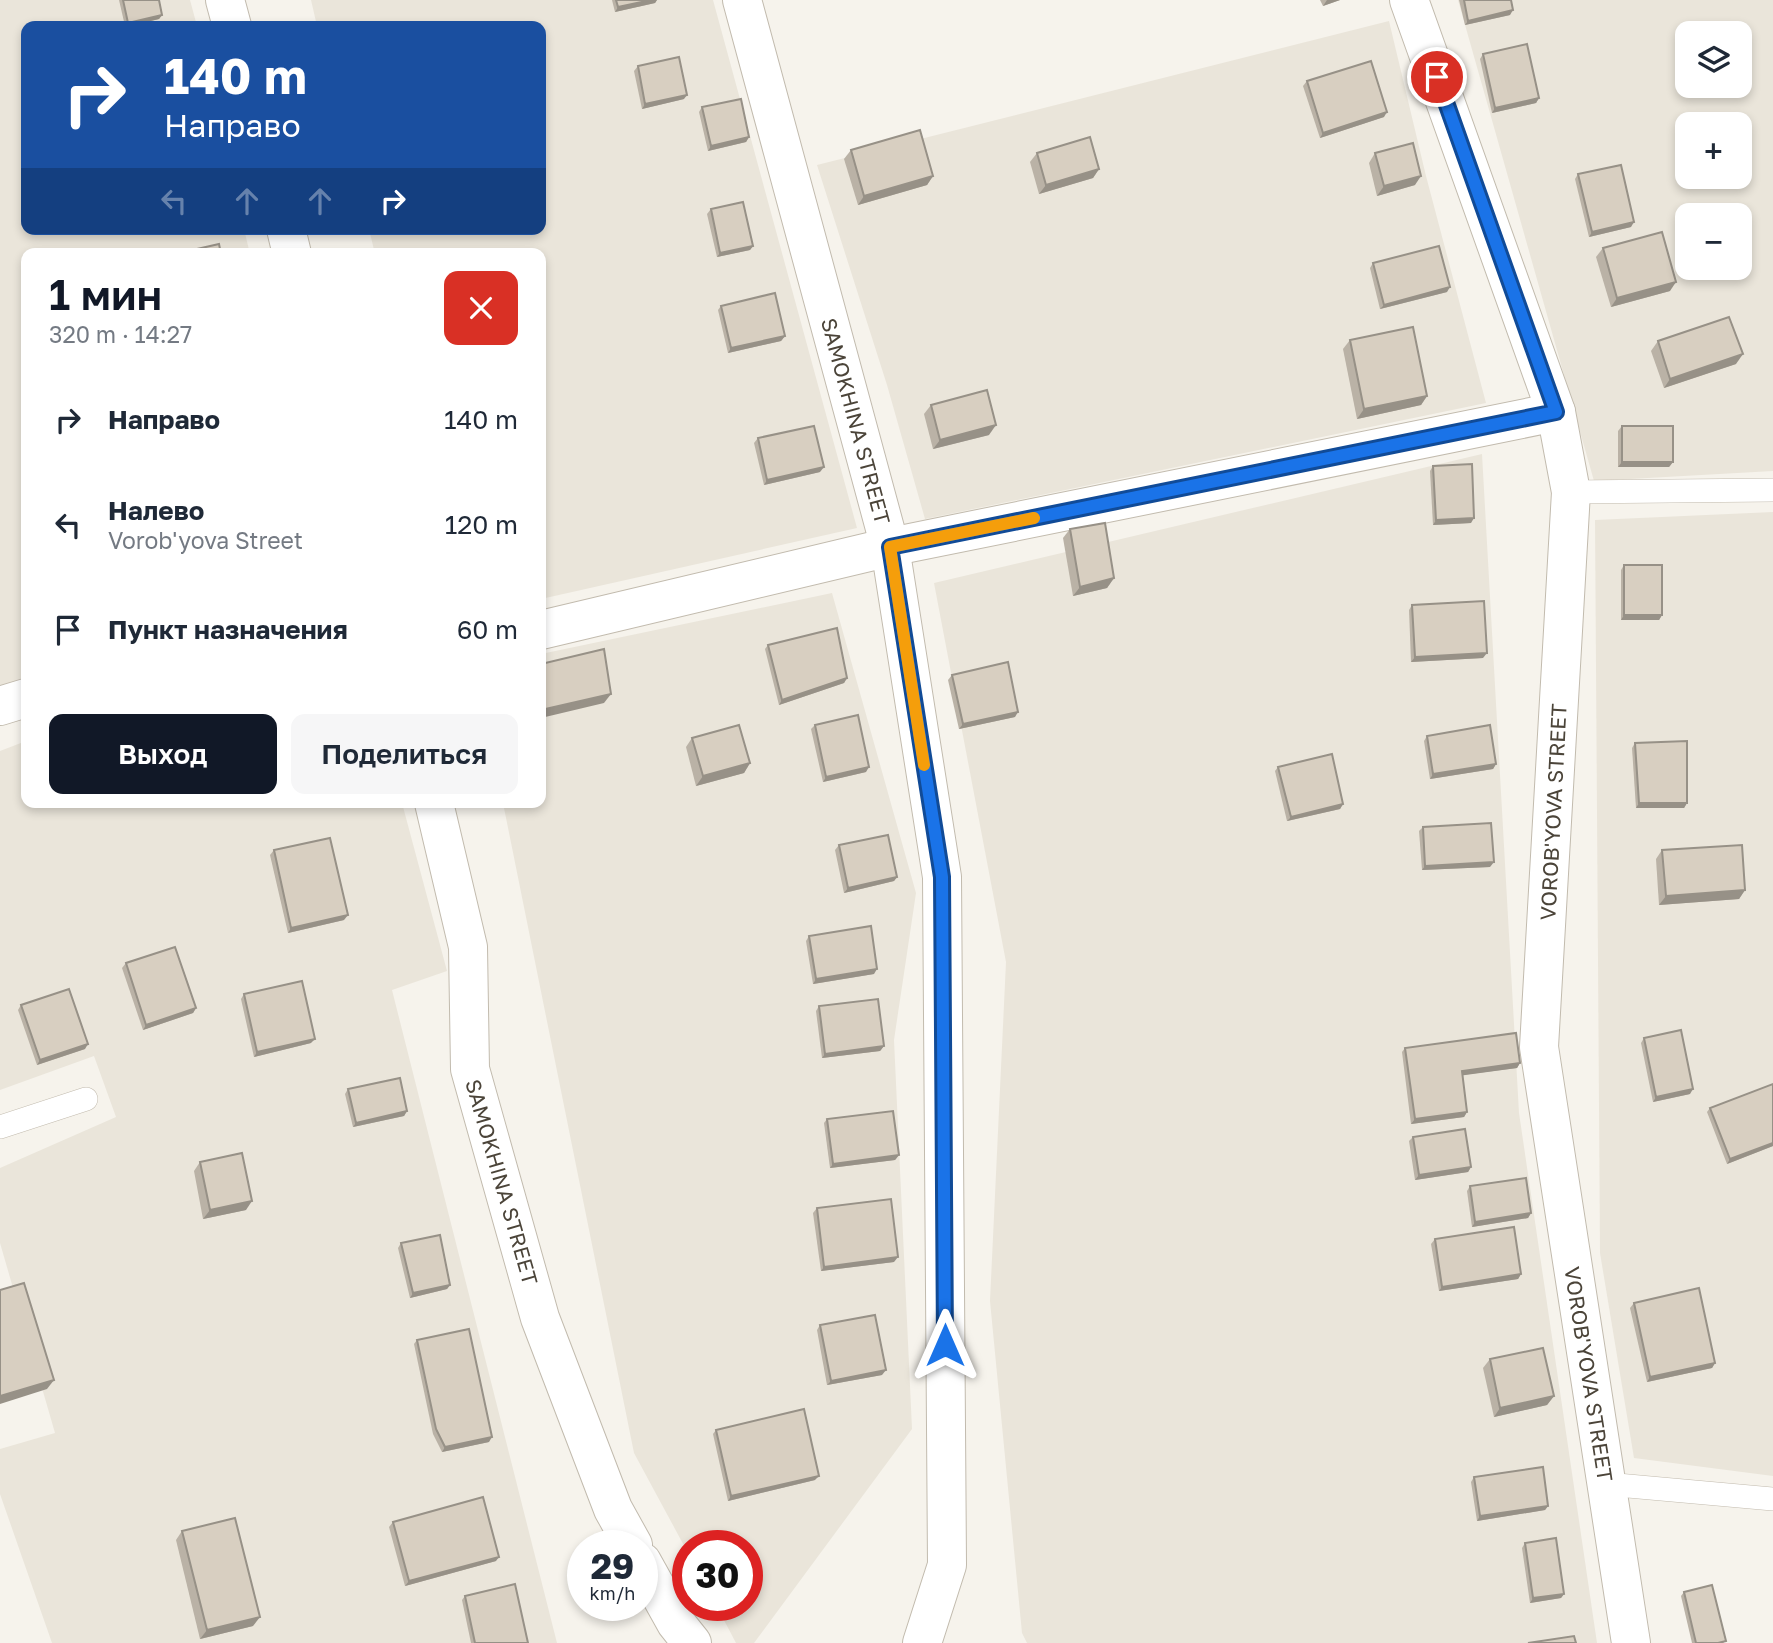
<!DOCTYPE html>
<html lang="ru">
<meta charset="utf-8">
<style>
body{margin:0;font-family:"Golos Text",sans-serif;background:#f6f6f7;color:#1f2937;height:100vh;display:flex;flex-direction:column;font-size:26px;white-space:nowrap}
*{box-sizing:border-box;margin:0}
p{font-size:23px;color:#747a83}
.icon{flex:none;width:38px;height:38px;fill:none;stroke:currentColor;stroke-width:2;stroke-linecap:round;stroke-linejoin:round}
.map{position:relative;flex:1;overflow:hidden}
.details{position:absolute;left:21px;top:248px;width:525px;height:560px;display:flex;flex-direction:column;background:#fff;border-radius:14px;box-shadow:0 4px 10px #0003}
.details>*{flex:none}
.hud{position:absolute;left:21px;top:21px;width:525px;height:214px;border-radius:14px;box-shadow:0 4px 10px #0003;background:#1a4fa0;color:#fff;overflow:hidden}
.controls{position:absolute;left:1675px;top:21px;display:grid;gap:14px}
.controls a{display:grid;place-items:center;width:77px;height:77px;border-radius:14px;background:#fff;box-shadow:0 4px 10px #0003;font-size:35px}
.speed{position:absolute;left:567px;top:1530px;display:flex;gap:14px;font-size:35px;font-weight:700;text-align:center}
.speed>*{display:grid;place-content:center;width:91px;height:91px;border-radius:50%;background:#fff;box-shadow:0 4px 10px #0003;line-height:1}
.speed small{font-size:18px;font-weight:400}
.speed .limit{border:10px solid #d22;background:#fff;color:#111}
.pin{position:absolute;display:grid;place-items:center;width:60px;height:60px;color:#fff;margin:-30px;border:4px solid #fff;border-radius:50%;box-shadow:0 2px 7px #0007}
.me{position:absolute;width:77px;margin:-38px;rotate:0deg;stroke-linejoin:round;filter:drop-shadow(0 0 5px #0008)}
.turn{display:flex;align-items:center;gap:24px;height:147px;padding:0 28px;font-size:32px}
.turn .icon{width:91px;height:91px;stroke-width:2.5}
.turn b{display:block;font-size:49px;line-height:60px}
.lanes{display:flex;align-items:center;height:66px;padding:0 28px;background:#0003;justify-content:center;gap:35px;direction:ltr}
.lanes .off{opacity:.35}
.round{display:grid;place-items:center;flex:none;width:74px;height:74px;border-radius:14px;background:#f6f6f7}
.overview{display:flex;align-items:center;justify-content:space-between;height:119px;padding:0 28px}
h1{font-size:42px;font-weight:600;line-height:52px;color:#111827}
.action{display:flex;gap:14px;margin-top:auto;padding:14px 28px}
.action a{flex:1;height:80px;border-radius:14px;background:#111827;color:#fff;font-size:28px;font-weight:600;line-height:80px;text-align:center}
.action a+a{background:#f6f6f7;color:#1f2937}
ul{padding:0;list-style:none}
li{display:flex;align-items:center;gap:21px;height:105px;padding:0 28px}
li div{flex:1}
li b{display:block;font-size:26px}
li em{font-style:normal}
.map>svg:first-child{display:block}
.residential{fill:#eae5da;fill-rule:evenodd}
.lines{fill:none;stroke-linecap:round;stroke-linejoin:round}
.service-casing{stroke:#c2bbae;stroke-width:24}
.minor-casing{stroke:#c2bbae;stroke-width:40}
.service{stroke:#fff;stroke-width:23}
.minor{stroke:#fff;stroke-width:38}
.wall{fill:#bab2a6}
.shaded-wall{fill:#979187}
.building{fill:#d8cfc1;stroke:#979187;stroke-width:2}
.route-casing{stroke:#114b97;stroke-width:18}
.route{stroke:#1a73e8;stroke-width:12}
.slow{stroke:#f59e0b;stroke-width:12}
.labels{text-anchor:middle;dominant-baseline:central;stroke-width:5;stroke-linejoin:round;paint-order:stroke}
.street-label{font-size:21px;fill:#4b4439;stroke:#fff}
</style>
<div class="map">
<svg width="1773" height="1643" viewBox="0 0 1773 1643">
<rect width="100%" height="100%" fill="#f6f3ec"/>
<g class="residential">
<path d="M0,0H190L197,26H26V229H244L250,254H26V678L0,686Z"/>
<path d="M311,0H713L857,528L541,599V254H375L369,229H541V26H317Z"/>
<path d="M1458,0H1773V471L1594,481ZM1687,33H1740V86H1687ZM1687,124H1740V177H1687ZM1687,215H1740V268H1687Z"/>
<path d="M1389,21L1426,176L1486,403L925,519L887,385L817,165Z"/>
<path d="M1482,454L1519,1113L1597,1643H1027L1022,1633L990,1301L1006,962L934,583Z"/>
<path d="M1773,512V1476L1634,1458L1600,1253L1595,520Z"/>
<path d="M832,593L916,893L894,1040L912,1429L754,1643H736L716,1605H747V1545H688V1553L634,1453L503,803H541V654Z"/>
<path d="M26,741V803H402L447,971L392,990L557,1643H52L0,1494V1449L55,1433L0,1243V1168L116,1117L94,1056L0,1090V751Z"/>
</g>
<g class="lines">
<defs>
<g id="service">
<path d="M1571,492L1773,490"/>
<path d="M0,1127L86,1099"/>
<path d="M1606,1484L1773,1499"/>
</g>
<g id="minor">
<path d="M225,0L232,26"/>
<path d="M742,0L890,547L942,877L947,1565L922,1643"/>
<path d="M1409,0L1556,412L1571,492L1539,1047L1631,1643"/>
<path d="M286,229L292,254"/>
<path d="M541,630L890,547L1556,412"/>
<path d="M0,706L26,698"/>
<path d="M434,803L468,947L470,1069L540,1318L613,1509L633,1545"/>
<path d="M642,1562L676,1623L692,1643"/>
</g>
</defs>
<use href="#service" class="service-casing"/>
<use href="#minor" class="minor-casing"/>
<use href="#service" class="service"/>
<use href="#minor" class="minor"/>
</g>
<g class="wall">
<path d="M119,0H159L162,15L159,19L130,26H125Z"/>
<path d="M612,0H657L655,3L615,12Z"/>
<path d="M1320,0H1340L1323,6Z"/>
<path d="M1459,0H1511L1510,15L1465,25Z"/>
<path d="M1483,54L1539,98L1536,103L1492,113L1480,59Z"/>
<path d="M638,66L684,99L642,109L634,71Z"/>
<path d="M1307,81L1384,117L1320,138L1303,86Z"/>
<path d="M702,107L749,137L746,142L708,151L699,112Z"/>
<path d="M851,150L933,176L927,185L858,205L844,159Z"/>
<path d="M1037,153L1099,169L1093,178L1039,194L1030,162Z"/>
<path d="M1375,153L1415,185L1377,196L1369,163Z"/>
<path d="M1578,174L1631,227L1589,237L1575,179Z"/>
<path d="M711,209L753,246L750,250L717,257L707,214Z"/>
<path d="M1603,248L1670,291L1611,307L1596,257Z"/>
<path d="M1373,263L1447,292L1380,309L1370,268Z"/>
<path d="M721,306L785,336L781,341L728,353L718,310Z"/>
<path d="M1350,340L1427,396L1421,405L1357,419L1343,349Z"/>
<path d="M1658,341L1736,364L1664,388L1651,351Z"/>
<path d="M931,405L989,435L933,449L924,414Z"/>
<path d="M1622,426L1673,462L1669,467H1618V431Z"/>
<path d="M758,438L820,472L764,485L754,443Z"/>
<path d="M1433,466L1471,523L1433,525L1430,471Z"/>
<path d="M1070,529L1114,578L1107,588L1073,596L1063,538Z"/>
<path d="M1624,565L1662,615L1659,620H1621V570Z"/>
<path d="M1412,605L1483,658L1411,662L1409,610Z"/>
<path d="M768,645L847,678L844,683L779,705L765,649Z"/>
<path d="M952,675L1015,717L959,729L948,680Z"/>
<path d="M815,725L866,772L823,782L811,729Z"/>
<path d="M1427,736L1496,764L1493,769L1430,779L1424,741Z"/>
<path d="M692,738L750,763L744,773L696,786L686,747Z"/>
<path d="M1635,743L1687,803L1684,808H1636L1632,748Z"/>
<path d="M1278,767L1343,804L1340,809L1287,821L1275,771Z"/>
<path d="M1423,827L1490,867L1422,870L1419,831Z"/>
<path d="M839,845L897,877L894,881L844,893L835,850Z"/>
<path d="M274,850L344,920L288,933L270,855Z"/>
<path d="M1662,850L1745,890L1739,899L1659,905L1656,859Z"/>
<path d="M809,936L874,974L813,984L806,941Z"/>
<path d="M126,963L196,1008L193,1013L143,1030L122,968Z"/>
<path d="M244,994L311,1043L254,1057L241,999Z"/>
<path d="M21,1005L85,1049L37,1065L18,1010Z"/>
<path d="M819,1006L884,1046L880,1051L822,1058L816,1011Z"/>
<path d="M1644,1038L1690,1094L1653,1102L1641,1043Z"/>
<path d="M1405,1048L1520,1063L1517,1068L1462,1075L1467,1112L1464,1117L1411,1124L1402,1052Z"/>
<path d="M1773,1084V1146L1727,1164L1707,1112L1710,1108Z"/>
<path d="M348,1089L407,1111L404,1116L353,1127L345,1094Z"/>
<path d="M827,1119L899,1155L895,1160L830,1168L824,1123Z"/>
<path d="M1413,1137L1471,1167L1468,1172L1415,1180L1409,1141Z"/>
<path d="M200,1162L246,1210L203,1219L194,1171Z"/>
<path d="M1470,1186L1531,1213L1528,1218L1472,1227L1467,1191Z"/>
<path d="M817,1208L894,1262L821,1271L813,1213Z"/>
<path d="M1435,1239L1521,1274L1518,1279L1439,1291L1431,1244Z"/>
<path d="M401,1243L450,1285L447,1289L410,1298L398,1248Z"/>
<path d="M1634,1303L1715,1363L1712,1368L1647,1382L1630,1308Z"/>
<path d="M820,1325L882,1375L827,1385L817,1330Z"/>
<path d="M417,1340L489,1442L442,1452L433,1434L414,1344Z"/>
<path d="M1490,1359L1554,1396L1547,1405L1494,1417L1483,1368Z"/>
<path d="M716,1430L815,1480L728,1501L713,1434Z"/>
<path d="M1474,1477L1548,1506L1545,1510L1477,1521L1471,1482Z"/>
<path d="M393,1522L496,1561L405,1586L389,1527Z"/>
<path d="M182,1531L253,1626L200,1639L176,1540Z"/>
<path d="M1525,1543L1564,1594L1561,1598L1530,1603L1522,1548Z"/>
<path d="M1684,1592L1724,1643H1692L1681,1596Z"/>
<path d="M465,1596L528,1643H471L462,1600Z"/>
</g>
<g class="shaded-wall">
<path d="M651,0H657L655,3L615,12L618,7Z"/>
<path d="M1327,0H1340L1323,6Z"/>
<path d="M1513,10L1510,15L1465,25L1468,21Z"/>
<path d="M162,15L159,19L130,26H126L128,23Z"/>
<path d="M687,95L684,99L642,109L645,104Z"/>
<path d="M1539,98L1536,103L1492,113L1495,108Z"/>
<path d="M1387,112L1384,117L1320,138L1323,133Z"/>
<path d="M749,137L746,142L708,151L711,146Z"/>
<path d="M1099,169L1093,178L1039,194L1046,185Z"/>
<path d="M933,176L927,185L858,205L864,196Z"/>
<path d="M1421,176L1415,185L1377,196L1384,186Z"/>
<path d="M1634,222L1631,227L1589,237L1592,232Z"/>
<path d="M753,246L750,250L717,257L720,253Z"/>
<path d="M1676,282L1670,291L1611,307L1617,298Z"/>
<path d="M1450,287L1447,292L1380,309L1384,305Z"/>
<path d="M785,336L781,341L728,353L731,348Z"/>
<path d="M1743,354L1736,364L1664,388L1670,379Z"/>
<path d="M1427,396L1421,405L1357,419L1364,409Z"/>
<path d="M996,425L989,435L933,449L940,440Z"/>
<path d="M1622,462H1673L1669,467H1618Z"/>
<path d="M824,467L820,472L764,485L767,480Z"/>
<path d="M1474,518L1471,523L1433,525L1436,520Z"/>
<path d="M1114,578L1107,588L1073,596L1080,587Z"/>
<path d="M1624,615H1662L1659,620H1621Z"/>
<path d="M1487,653L1483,658L1411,662L1415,657Z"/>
<path d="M847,678L844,683L779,705L782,700Z"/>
<path d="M611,694L604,703L541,718V710Z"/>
<path d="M1018,712L1015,717L959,729L963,724Z"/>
<path d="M750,763L744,773L696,786L703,776Z"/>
<path d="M1496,764L1493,769L1430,779L1433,774Z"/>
<path d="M869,767L866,772L823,782L826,777Z"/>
<path d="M1639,803H1687L1684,808H1636Z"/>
<path d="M1343,804L1340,809L1287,821L1291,817Z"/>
<path d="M1494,862L1490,867L1422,870L1425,866Z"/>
<path d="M897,877L894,881L844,893L848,888Z"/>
<path d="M1745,890L1739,899L1659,905L1666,896Z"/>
<path d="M348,915L344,920L288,933L291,928Z"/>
<path d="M877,969L874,974L813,984L816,979Z"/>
<path d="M196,1008L193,1013L143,1030L146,1025Z"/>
<path d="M315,1039L311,1043L254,1057L257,1052Z"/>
<path d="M88,1044L85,1049L37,1065L40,1060Z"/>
<path d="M884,1046L880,1051L822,1058L825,1054Z"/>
<path d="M1520,1063L1517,1068L1458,1076L1462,1071Z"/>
<path d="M1693,1089L1690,1094L1653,1102L1656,1097Z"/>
<path d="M407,1111L404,1116L353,1127L356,1123Z"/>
<path d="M1467,1112L1464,1117L1411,1124L1415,1119Z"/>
<path d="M1773,1143V1146L1727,1164L1730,1159Z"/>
<path d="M899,1155L895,1160L830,1168L833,1164Z"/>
<path d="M1471,1167L1468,1172L1415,1180L1419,1175Z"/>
<path d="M252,1201L246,1210L203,1219L210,1210Z"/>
<path d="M1531,1213L1528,1218L1472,1227L1475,1222Z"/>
<path d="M898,1257L894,1262L821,1271L824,1267Z"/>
<path d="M1521,1274L1518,1279L1439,1291L1442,1287Z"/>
<path d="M450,1285L447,1289L410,1298L413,1293Z"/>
<path d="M1715,1363L1712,1368L1647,1382L1650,1377Z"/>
<path d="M886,1370L882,1375L827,1385L831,1381Z"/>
<path d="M54,1380L47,1389L0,1404V1396Z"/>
<path d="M1554,1396L1547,1405L1494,1417L1500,1408Z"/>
<path d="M492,1437L489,1442L442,1452L445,1447Z"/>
<path d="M819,1476L815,1480L728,1501L731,1496Z"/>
<path d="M1548,1506L1545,1510L1477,1521L1480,1516Z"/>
<path d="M499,1557L496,1561L405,1586L409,1581Z"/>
<path d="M1564,1594L1561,1598L1530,1603L1533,1598Z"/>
<path d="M260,1617L253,1626L200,1639L207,1630Z"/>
</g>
<g class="building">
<path d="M123,0H159L162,15L128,23Z"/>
<path d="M616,0H651L618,7Z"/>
<path d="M1464,0H1511L1513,10L1468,21Z"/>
<path d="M1527,44L1539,98L1495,108L1483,54Z"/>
<path d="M679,57L687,95L645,104L638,66Z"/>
<path d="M1371,61L1387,112L1323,133L1307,81Z"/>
<path d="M741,99L749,137L711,146L702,107Z"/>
<path d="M920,130L933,176L864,196L851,150Z"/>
<path d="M1090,137L1099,169L1046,185L1037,153Z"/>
<path d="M1413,143L1421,176L1384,186L1375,153Z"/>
<path d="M1621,165L1634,222L1592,232L1578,174Z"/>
<path d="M743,202L753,246L720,253L711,209Z"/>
<path d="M1662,232L1676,282L1617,298L1603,248Z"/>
<path d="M219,244L221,254H175Z"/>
<path d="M1439,246L1450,287L1384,305L1373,263Z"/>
<path d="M775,293L785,336L731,348L721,306Z"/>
<path d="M1729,317L1743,354L1670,379L1658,341Z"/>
<path d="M1413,327L1427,396L1364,409L1350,340Z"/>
<path d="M987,390L996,425L940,440L931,405Z"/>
<path d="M814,426L824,467L767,480L758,438Z"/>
<rect x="1622" y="426" width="51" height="36"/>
<path d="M1472,464L1474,518L1436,520L1433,466Z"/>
<path d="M1105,523L1114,578L1080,587L1070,529Z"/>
<rect x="1624" y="565" width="38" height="50"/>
<path d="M1484,601L1487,653L1415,657L1412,605Z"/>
<path d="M837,628L847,678L782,700L768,645Z"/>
<path d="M604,649L611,694L541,710V664Z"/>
<path d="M1008,662L1018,712L963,724L952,675Z"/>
<path d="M858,715L869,767L826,777L815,725Z"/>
<path d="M739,725L750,763L703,776L692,738Z"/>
<path d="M1490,725L1496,764L1433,774L1427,736Z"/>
<path d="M1687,741V803H1639L1635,743Z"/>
<path d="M1332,754L1343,804L1291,817L1278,767Z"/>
<path d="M1491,823L1494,862L1425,866L1423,827Z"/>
<path d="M888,835L897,877L848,888L839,845Z"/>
<path d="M330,838L348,915L291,928L274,850Z"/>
<path d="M1742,845L1745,890L1666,896L1662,850Z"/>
<path d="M871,926L877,969L816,979L809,936Z"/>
<path d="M175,947L196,1008L146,1025L126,963Z"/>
<path d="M302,981L315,1039L257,1052L244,994Z"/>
<path d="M69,989L88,1044L40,1060L21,1005Z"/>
<path d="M878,999L884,1046L825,1054L819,1006Z"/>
<path d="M1681,1030L1693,1089L1656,1097L1644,1038Z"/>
<path d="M1516,1033L1520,1063L1462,1071L1467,1112L1415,1119L1405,1048Z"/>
<path d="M400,1078L407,1111L356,1123L348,1089Z"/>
<path d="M1773,1084V1143L1730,1159L1710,1108Z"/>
<path d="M893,1111L899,1155L833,1164L827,1119Z"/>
<path d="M1465,1129L1471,1167L1419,1175L1413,1137Z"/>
<path d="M242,1153L252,1201L210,1210L200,1162Z"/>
<path d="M1526,1178L1531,1213L1475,1222L1470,1186Z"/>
<path d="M891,1199L898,1257L824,1267L817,1208Z"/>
<path d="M1514,1227L1521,1274L1442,1287L1435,1239Z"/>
<path d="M440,1235L450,1285L413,1293L401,1243Z"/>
<path d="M24,1283L54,1380L0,1396V1290Z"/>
<path d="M1699,1288L1715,1363L1650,1377L1634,1303Z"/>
<path d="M875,1315L886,1370L831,1381L820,1325Z"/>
<path d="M469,1329L492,1437L445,1447L436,1429L417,1340Z"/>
<path d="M1543,1348L1554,1396L1500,1408L1490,1359Z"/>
<path d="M804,1409L819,1476L731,1496L716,1430Z"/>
<path d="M1543,1467L1548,1506L1480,1516L1474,1477Z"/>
<path d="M483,1497L499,1557L409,1581L393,1522Z"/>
<path d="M235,1518L260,1617L207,1630L182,1531Z"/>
<path d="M1556,1538L1564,1594L1533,1598L1525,1543Z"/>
<path d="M515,1584L528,1643H475L465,1596Z"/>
<path d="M1712,1585L1726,1641L1718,1643H1696L1684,1592Z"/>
<path d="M1574,1636L1576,1643H1528Z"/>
</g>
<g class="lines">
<defs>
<path id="route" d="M945,1345L942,877L890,547L1556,412L1437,77"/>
</defs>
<use href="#route" class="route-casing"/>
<use href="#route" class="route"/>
<path class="slow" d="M924,765L890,547L1034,518"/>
</g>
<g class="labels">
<g class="street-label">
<text transform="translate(856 421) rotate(75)">SAMOKHINA STREET</text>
<text transform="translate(1553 812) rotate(-87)">VOROB'YOVA STREET</text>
<text transform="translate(502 1182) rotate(74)">SAMOKHINA STREET</text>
<text transform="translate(1589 1374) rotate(81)">VOROB'YOVA STREET</text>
</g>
</g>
</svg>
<div class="controls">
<a><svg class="icon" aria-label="layers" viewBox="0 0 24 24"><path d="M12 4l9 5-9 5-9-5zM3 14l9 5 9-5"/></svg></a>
<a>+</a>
<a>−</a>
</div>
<div class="speed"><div>29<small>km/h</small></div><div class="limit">30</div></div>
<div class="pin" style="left:1437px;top:77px;background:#d93025"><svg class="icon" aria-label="arrive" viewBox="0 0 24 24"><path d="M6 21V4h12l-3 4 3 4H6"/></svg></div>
<svg class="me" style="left:945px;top:1345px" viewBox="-20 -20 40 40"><path d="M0-17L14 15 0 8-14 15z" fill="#1a73e8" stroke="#fff" stroke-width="4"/></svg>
<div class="hud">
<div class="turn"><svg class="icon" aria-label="right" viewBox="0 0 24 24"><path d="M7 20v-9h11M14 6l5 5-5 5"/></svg><div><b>140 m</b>Направо</div></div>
<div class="lanes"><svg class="icon off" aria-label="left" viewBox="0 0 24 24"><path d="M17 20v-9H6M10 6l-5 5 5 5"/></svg><svg class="icon off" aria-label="ahead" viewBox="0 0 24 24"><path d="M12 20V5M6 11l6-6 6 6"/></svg><svg class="icon off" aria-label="ahead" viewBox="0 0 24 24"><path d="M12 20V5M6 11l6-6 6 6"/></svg><svg class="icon" aria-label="right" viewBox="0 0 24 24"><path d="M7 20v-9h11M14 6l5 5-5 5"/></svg></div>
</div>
<section class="details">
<div class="overview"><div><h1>1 мин</h1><p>320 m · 14:27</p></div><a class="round" style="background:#d93025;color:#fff"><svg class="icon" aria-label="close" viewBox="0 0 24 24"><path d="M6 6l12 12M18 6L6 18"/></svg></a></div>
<ul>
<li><svg class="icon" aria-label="right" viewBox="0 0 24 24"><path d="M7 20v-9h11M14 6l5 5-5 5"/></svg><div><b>Направо</b></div><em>140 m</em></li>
<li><svg class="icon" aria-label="left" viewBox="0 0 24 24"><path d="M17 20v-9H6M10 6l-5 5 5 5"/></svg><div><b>Налево</b><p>Vorob'yova Street</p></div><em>120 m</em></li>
<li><svg class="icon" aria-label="arrive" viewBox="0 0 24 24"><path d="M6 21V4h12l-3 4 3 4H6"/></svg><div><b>Пункт назначения</b></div><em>60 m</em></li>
</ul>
<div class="action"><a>Выход</a><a>Поделиться</a></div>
</section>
</div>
